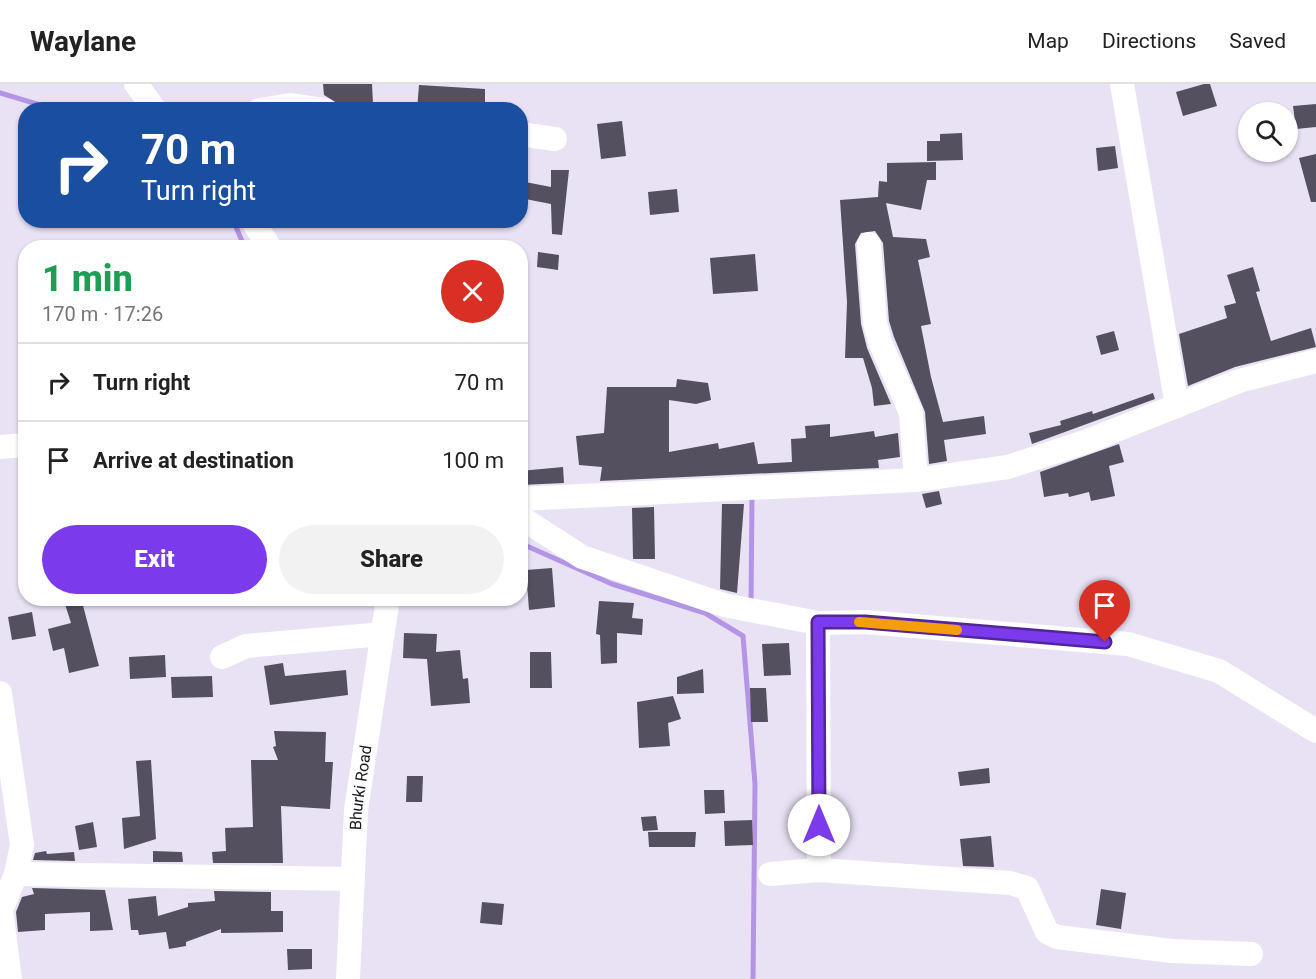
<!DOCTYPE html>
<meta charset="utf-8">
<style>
body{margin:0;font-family:Roboto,sans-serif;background:#f2f2f2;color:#222;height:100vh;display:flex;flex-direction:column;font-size:22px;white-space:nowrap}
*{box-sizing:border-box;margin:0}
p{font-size:20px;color:#767676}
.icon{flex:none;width:33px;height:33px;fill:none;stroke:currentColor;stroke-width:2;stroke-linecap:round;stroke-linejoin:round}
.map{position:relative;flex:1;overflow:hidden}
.details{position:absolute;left:18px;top:156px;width:510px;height:366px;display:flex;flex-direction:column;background:#fff;border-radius:24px;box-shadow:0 2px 4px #0004}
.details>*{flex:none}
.guide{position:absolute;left:18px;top:18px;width:510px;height:126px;border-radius:24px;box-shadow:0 2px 4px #0004;background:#1a4fa0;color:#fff;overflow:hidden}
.buttons{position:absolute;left:1238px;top:18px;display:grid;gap:12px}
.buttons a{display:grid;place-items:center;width:60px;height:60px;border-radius:50%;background:#fff;box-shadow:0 2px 4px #0004;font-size:30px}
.pin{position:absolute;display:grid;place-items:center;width:51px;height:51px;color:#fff;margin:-62px -26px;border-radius:50% 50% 50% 0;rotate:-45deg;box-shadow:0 0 6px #0007}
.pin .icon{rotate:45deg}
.me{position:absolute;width:66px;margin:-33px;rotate:0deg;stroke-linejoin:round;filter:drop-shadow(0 0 4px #0008)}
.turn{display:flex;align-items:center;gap:21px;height:126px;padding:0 24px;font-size:27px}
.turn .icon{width:78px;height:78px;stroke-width:2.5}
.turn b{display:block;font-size:42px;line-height:51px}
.round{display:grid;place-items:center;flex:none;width:63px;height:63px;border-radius:32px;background:#f2f2f2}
.summary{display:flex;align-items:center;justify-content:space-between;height:102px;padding:0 24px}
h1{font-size:36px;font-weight:800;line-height:45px;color:#1e9e55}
.primary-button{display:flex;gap:12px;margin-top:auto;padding:12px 24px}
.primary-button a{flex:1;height:69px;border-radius:36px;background:#7c3aed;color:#fff;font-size:24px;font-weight:800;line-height:69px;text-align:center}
.primary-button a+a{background:#f2f2f2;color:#222}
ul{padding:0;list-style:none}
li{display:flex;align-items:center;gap:18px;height:78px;padding:0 24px;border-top:2px solid #e0e0e0}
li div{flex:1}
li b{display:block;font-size:22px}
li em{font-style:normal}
header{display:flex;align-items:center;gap:36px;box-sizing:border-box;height:84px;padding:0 30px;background:#fff;border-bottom:2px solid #e0e0e0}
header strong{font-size:28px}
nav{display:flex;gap:33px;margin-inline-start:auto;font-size:21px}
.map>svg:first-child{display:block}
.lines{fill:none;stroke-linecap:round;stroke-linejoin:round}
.stream{stroke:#b394e5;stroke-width:5}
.building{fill:#55505f}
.minor{stroke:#fff;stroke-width:24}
.route-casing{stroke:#51269a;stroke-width:15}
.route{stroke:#7c3aed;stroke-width:10}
.slow{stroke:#f59e0b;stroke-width:10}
.labels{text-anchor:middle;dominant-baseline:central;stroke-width:6;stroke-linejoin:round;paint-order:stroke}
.street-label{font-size:16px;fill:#1c1a21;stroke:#fff}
</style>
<header>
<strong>Waylane</strong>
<nav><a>Map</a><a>Directions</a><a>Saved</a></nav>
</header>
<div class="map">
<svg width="1316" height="895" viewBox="0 0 1316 895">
<rect width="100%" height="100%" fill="#e9e2f5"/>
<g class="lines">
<g class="stream">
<path d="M0,9L57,26"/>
<path d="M233,136L245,164"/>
<path d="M520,459L612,500L705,529L743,552L755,700L753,895"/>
<path d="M751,520L752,413"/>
</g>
</g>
<g class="building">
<path d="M323,0H372L373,19H337L324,11Z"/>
<path d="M1204,0H1210L1217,22L1183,32L1176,8Z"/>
<path d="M419,1L485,5V26H417Z"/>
<path d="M1316,20V43L1296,45L1293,22Z"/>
<path d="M622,37L626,72L601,75L597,40Z"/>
<path d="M962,49L963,76L927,77V57H940V50Z"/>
<path d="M1115,62L1118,84L1098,87L1096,64Z"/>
<path d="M1316,70V118H1311L1299,74Z"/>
<path d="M936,78V96H927L921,126L886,119L893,153L926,155L930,173L918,176L931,240L921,242L931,293L943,338L984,332L986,350L944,356L947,377L929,380L925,328L894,253L889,237L883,159L875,147L861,149L855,160L861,240L867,264L891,320L874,322L872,304L863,274H845L847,218L840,116L878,113L879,97L887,98V79Z"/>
<path d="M551,86H569L562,151L552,150L551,120L520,114V97L551,103Z"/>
<path d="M677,105L679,128L650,131L648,108Z"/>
<path d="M538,168L559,171L558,186L537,183Z"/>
<path d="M755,170L758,207L713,210L710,174Z"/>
<path d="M1253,183L1260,207L1256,208L1271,257L1311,244L1316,263L1235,283L1188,302L1179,250L1227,234L1224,222L1236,219L1227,191Z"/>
<path d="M1114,247L1119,266L1101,271L1096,252Z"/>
<path d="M677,295L708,299L711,316L696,320L669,316V368L718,359L719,365L754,358L758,380L792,378L791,355L806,354L805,342L830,340V353L874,347L875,353L898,349L900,373L878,376L879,384L600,397L602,383L579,381L576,352L604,349L607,303H676Z"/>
<path d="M1153,309L1155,315L1032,360L1029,349L1061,341L1060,337L1092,327L1093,330Z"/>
<path d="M1119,360L1124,378L1109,382L1115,412L1091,417L1089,408L1069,413L1068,409L1044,413L1040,388Z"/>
<path d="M563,383L564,399L521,401L520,387Z"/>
<path d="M939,407L942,420L926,424L922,410Z"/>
<path d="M722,420H744L737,509L720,505Z"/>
<path d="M654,423L655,475H633L632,424Z"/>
<path d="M552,484L555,523L529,526L526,486Z"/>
<path d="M63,514H81L99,582L69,589L64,564L53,567L48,545L71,539Z"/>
<path d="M599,517L634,519L632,534L643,535L642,551L617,549V579L601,580L600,551L596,550Z"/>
<path d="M32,528L36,552L12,556L8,533Z"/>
<path d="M404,549L437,550L436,568L460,566L463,595L468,594L470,619L431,622L427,575L403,574Z"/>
<path d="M789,559L791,591L764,592L762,560Z"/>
<path d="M530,568H551L552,604H530Z"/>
<path d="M165,571L166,593L130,595L129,573Z"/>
<path d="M283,579L285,592L346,586L348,611L270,621L264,582Z"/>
<path d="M703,585L704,609L677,610V593Z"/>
<path d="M212,592L213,613L172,614L171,593Z"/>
<path d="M750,604H766L768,638H751Z"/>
<path d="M673,612L681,635L668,639L670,662L639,664L637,618Z"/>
<path d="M274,647L326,648L325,678H333L330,725L281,722L283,779H213L212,768L226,767L225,744L253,743L251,676H278L273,663L276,662Z"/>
<path d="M151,676L156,755L124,765L122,734L140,732L136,677Z"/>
<path d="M989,684L990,699L960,702L958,688Z"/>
<path d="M407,692H423L422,718H406Z"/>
<path d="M704,706H724L725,729L705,730Z"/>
<path d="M656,732L658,746L643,747L641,733Z"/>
<path d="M752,736L753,761L725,762L724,737Z"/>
<path d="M93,738L97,763L79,766L75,742Z"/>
<path d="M648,748H696L695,763H649Z"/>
<path d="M991,752L994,783L963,782L960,755Z"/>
<path d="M46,767L47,770L74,768L75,777L33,776L35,769Z"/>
<path d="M153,767L182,768L183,778H153Z"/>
<path d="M32,804L105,806L113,846L90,847V828L45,830V846L18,848L16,828L22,813L34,810Z"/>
<path d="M1101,805L1126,809L1121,845L1096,841Z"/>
<path d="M214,807L271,808V827H283V848L221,849V845L186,858V862L169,865L166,848L139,851L138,846H131L128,815L156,812L158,832L188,823V819L215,817Z"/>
<path d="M482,818L504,820L502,841L480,839Z"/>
<path d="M287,865H312V885L288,886Z"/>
</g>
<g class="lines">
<g class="minor">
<path d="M136,0L155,26"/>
<path d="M1122,0L1177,322"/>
<path d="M259,26L291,21L325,26"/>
<path d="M520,50L555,55"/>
<path d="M252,136L270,164"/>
<path d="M869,160L875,239L880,258L911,329L916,396"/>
<path d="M0,363L26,361"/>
<path d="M520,415L916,396L1008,383L1088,357L1239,297L1316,277"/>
<path d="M520,433L582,473L724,521L818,539L865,538L1128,560L1219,587L1316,647"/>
<path d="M818,539L819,786"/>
<path d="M222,573L246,562L383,550"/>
<path d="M0,609L22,761L16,790L1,826L10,895"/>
<path d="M16,790L353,795"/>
<path d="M770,790L819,786L1010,799L1027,804L1047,848L1057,853L1172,867L1251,870"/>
<path id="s1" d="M348,895L356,726L388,514"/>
</g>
</g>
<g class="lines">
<defs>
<path id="route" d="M819,741L818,538H865L1105,558"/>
</defs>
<use href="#route" class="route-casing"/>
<use href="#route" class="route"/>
<path class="slow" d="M859,538L957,546"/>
</g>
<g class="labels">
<g class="street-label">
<text stroke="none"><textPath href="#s1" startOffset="192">Bhurki Road</textPath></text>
</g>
</g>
</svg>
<div class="buttons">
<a><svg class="icon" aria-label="search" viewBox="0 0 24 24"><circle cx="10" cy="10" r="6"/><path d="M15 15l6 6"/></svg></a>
</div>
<div class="pin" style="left:1105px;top:558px;background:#d93025"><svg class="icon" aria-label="arrive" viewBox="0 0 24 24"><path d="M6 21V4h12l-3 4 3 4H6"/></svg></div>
<svg class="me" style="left:819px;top:741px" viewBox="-20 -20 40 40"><circle r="19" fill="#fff"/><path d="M0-13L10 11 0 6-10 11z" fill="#7c3aed"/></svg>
<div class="guide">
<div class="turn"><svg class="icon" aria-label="right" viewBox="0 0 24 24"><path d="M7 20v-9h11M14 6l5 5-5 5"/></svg><div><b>70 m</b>Turn right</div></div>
</div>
<section class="details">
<div class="summary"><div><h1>1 min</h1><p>170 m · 17:26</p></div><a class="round" style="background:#d93025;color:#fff"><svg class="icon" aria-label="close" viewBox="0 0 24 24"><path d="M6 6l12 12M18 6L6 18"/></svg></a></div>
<ul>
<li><svg class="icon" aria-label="right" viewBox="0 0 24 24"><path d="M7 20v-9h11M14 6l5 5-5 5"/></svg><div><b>Turn right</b></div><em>70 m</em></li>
<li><svg class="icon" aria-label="arrive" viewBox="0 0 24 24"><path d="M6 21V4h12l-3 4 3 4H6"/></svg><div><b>Arrive at destination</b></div><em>100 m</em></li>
</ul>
<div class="primary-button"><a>Exit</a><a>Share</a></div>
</section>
</div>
